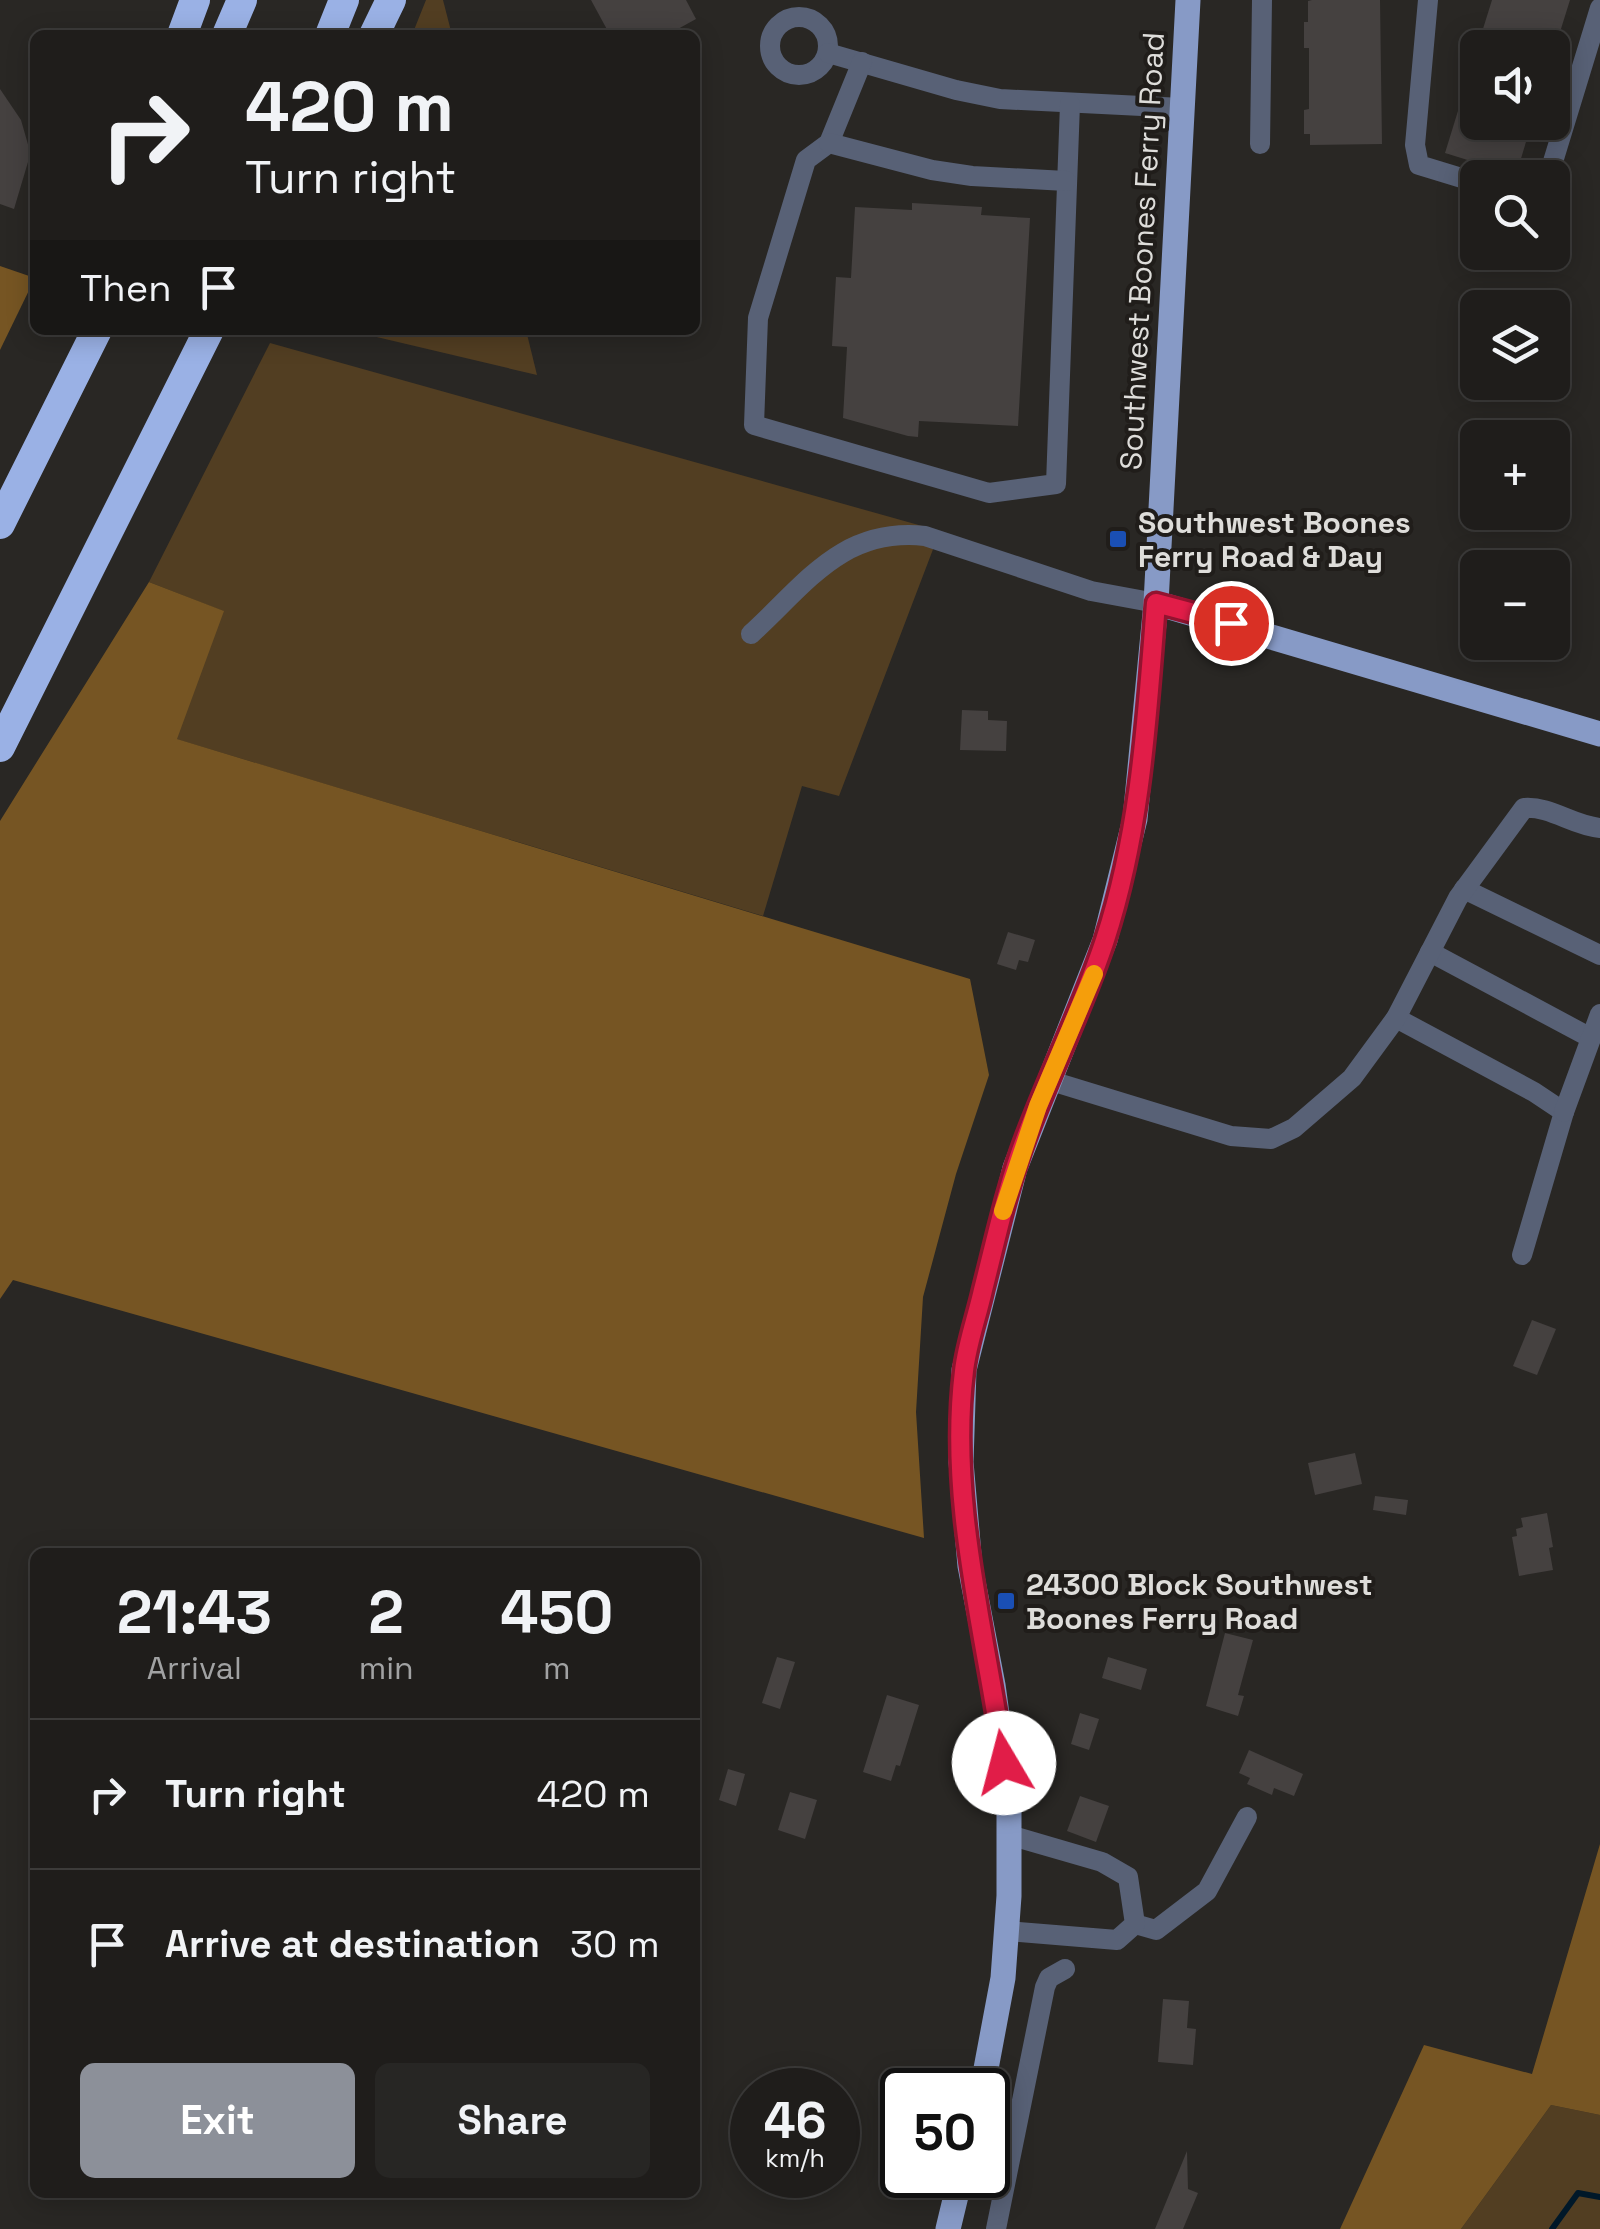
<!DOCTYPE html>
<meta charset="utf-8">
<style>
body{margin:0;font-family:"Space Grotesk",sans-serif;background:#272624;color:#f1f3f6;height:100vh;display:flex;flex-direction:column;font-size:38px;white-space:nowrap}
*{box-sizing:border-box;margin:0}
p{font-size:32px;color:#a1a2a3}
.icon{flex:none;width:55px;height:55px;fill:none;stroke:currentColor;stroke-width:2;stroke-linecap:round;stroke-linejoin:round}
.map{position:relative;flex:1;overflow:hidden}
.panel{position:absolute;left:30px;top:1548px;width:670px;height:650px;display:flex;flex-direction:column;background:#1f1d1b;border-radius:15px;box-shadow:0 5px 25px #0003,0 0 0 2px #3c3b3a}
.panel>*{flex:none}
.banner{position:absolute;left:30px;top:30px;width:670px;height:305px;border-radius:15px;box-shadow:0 5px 25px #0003,0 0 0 2px #3c3b3a;background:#1f1d1b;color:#f1f3f6;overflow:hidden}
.controls{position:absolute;left:1460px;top:30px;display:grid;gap:20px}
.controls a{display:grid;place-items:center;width:110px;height:110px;border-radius:15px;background:#1f1d1b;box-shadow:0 5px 25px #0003,0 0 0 2px #3c3b3a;font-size:50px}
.speed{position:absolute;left:730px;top:2068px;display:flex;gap:20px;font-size:50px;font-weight:700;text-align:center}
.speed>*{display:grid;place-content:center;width:130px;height:130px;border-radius:50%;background:#1f1d1b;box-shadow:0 5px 25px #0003,0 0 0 2px #3c3b3a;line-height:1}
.speed small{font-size:25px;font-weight:400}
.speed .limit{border:5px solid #111;border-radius:15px;background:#fff;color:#111}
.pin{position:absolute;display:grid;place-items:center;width:85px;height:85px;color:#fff;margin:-42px;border:5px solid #fff;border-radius:50%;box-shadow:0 2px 10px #0007}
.me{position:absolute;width:110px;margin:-55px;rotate:352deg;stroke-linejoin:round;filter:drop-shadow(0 0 8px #0008)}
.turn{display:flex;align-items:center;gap:35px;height:210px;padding:0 50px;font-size:45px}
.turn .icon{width:130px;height:130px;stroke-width:2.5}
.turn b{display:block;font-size:70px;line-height:85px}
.then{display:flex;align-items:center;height:95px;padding:0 50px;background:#0003;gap:20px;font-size:38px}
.eta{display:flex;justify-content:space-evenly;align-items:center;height:170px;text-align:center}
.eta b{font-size:60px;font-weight:700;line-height:70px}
.cta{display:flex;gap:20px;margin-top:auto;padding:20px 50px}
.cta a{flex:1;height:115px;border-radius:15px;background:#8c9099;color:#fff;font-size:40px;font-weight:700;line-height:115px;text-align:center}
.cta a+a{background:#272624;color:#f1f3f6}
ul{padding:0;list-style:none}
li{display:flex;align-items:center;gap:30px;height:150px;padding:0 50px;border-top:2px solid #3c3b3a}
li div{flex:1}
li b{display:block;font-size:38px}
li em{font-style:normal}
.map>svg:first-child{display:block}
.green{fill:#523e22}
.forest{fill:#765523}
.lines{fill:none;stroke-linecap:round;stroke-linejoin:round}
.stream{stroke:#001829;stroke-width:6}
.building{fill:#454140}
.minor{stroke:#586176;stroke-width:20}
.major{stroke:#879ac6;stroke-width:25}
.highway{stroke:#9ab1e5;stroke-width:30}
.route-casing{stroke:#92132f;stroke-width:25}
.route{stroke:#e11d48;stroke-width:18}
.slow{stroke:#f59e0b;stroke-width:18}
.transit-dot{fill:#1a4fb4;stroke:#201d1a;stroke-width:4}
.labels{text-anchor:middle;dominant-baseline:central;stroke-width:8;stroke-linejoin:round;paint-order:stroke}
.street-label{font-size:30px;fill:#deddda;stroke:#201d1a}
.poi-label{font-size:30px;font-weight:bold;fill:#deddda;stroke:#201d1a;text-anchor:start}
</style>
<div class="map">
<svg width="1600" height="2229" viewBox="0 0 1600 2229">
<rect width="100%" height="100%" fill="#292724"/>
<g class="green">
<path d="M426,0H443L452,35H412Z"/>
<path d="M347,330H526L537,375Z"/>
<path d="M270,343L940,531L839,796L802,786L763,916L176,739L223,611L149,582Z"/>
<path d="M1551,2105L1600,2115V2229H1461Z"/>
</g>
<g class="forest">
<path d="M0,266L35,278L0,350Z"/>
<path d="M149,582L224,611L177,739L970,979L989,1075L956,1174L923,1297L916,1412L924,1538L13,1280L0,1299V821Z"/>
<path d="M1600,1844V2115L1551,2105L1461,2229H1340L1424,2045L1532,2074Z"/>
</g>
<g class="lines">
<path class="stream" d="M1552,2229L1578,2193L1600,2197"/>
</g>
<g class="building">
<path d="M591,0H686L696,19L667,35H610Z"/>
<path d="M1312,0H1380L1382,144L1310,145V134H1304V110L1309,109V48H1304V22H1308V1Z"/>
<path d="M1492,0H1570L1555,48H1477Z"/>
<path d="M1474,59L1478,60V122H1532L1516,175L1445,153Z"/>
<path d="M0,89L21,120L29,148L28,162L14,209L0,204Z"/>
<path d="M912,203L982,207L981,215L1030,218L1018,426L919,421L918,437L908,436L843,418L847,347L832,346L836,277L851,278L855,207L912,210Z"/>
<path d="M962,710L988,711V720L1007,721L1006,751L960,750Z"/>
<path d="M1008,932L1035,940L1028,962L1019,960L1016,970L997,964Z"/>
<path d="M1532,1320L1556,1329L1537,1375L1513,1366Z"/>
<path d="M1355,1453L1362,1484L1315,1495L1308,1463Z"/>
<path d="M1375,1496L1408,1500L1406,1515L1373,1510Z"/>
<path d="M1547,1513L1553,1547L1549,1548L1553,1570L1519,1576L1512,1537L1517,1536L1516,1529L1523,1527L1521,1518Z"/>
<path d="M1225,1633L1253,1640L1238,1695L1244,1696L1238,1716L1206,1706Z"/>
<path d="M777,1657L795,1662L780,1709L762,1703Z"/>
<path d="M1108,1657L1147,1669L1141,1690L1102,1678Z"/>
<path d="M887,1695L919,1705L900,1766L896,1765L891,1781L863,1772Z"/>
<path d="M1080,1713L1099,1719L1089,1750L1071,1744Z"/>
<path d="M1249,1750L1303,1774L1294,1796L1274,1788L1272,1795L1247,1784L1250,1778L1239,1773Z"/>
<path d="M728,1769L745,1774L736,1806L719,1800Z"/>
<path d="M790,1792L817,1800L805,1839L778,1830Z"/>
<path d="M1080,1796L1109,1806L1096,1842L1067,1831Z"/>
<path d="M1163,1999L1189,2001L1187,2028L1196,2029L1193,2065L1158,2062Z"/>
<path d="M1187,2151L1188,2189L1198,2193L1183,2229H1155Z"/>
</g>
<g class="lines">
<g class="minor">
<path d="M1428,0L1415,145L1419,165L1478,183"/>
<circle cx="799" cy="46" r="29"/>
<path d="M828,53L956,90L1000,99L1182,108"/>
<path d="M862,62L829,143L806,160L758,318L754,425L989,493L1056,484L1070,104"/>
<path d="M829,143L932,170L972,176L1066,181"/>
<path d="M1260,144L1262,0"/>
<path d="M1548,178L1600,8"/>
<path d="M751,634C806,584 842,527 925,536L1091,591L1156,603"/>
<path d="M1464,889L1600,955"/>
<path d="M1430,952L1591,1038"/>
<path d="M1396,1018L1534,1092L1564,1112L1522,1255"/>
<path d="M1048,1080L1231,1136L1271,1139L1294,1128L1352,1078L1396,1018L1458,898L1524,808C1551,806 1573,826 1600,828"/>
<path d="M1564,1112L1600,1014"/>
<path d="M1135,1924L1156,1930L1207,1891L1247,1817"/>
<path d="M1006,1931L1117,1940L1135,1924L1128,1877L1102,1862L1009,1835"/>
<path d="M996,2229L1045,1987L1049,1978L1065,1969"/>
</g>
<g class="major">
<path d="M1156,603L1600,734"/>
<path d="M982,2090L1003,1978L1009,1896V1801L993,1685L970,1566L961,1462L964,1370L1015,1168L1105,940L1135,819L1156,603L1188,0"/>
<path d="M948,2229L961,2175"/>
</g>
<g class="highway">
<path d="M182,35L195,0"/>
<path d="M227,35L242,0"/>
<path d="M330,35L344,0"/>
<path d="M374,35L391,0"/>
<path d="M0,524L97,330"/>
<path d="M0,747L209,330"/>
</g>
</g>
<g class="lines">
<defs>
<path id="route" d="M1004,1763C986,1634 948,1503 964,1371C967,1344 977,1317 983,1290C996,1239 1007,1187 1026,1137C1051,1070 1083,1007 1105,940C1141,830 1147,717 1156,603L1231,623"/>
</defs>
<use href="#route" class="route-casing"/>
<use href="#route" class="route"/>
<path class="slow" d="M1003,1211L1038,1106L1094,974"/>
</g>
<g class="transit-dot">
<rect x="1108" y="529" width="20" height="20" rx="5"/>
<rect x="996" y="1591" width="20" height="20" rx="5"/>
</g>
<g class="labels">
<g class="street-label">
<text transform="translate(1142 251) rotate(-87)">Southwest Boones Ferry Road</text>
</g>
<g class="poi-label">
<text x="1138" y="522">Southwest Boones<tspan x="1138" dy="34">Ferry Road &amp; Day</tspan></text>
<text x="1026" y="1584">24300 Block Southwest<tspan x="1026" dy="34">Boones Ferry Road</tspan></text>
</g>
</g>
</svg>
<div class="controls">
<a><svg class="icon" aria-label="sound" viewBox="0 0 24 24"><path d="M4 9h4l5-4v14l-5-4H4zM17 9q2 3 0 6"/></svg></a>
<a><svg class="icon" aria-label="search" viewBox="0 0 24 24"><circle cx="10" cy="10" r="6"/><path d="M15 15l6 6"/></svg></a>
<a><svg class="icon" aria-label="layers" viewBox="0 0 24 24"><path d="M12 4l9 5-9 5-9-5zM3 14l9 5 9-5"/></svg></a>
<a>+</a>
<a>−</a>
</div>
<div class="speed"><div>46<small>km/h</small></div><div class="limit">50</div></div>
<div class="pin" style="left:1231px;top:623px;background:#d93025"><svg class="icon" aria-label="arrive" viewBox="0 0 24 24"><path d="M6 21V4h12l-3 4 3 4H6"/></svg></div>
<svg class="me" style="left:1004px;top:1763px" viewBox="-20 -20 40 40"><circle r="19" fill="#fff"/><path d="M0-13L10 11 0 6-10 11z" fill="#e11d48"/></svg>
<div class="banner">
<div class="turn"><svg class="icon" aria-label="right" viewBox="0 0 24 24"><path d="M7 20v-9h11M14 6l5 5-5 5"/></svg><div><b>420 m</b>Turn right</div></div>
<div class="then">Then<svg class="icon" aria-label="arrive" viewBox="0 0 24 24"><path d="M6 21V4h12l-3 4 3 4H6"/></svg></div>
</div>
<section class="panel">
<div class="eta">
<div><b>21:43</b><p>Arrival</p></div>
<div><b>2</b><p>min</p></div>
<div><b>450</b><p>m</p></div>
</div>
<ul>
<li><svg class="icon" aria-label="right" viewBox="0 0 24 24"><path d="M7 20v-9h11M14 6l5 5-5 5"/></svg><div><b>Turn right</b></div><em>420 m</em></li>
<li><svg class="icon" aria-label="arrive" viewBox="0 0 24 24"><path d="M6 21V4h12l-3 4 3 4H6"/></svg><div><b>Arrive at destination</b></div><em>30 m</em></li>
</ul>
<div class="cta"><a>Exit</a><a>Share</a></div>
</section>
</div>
